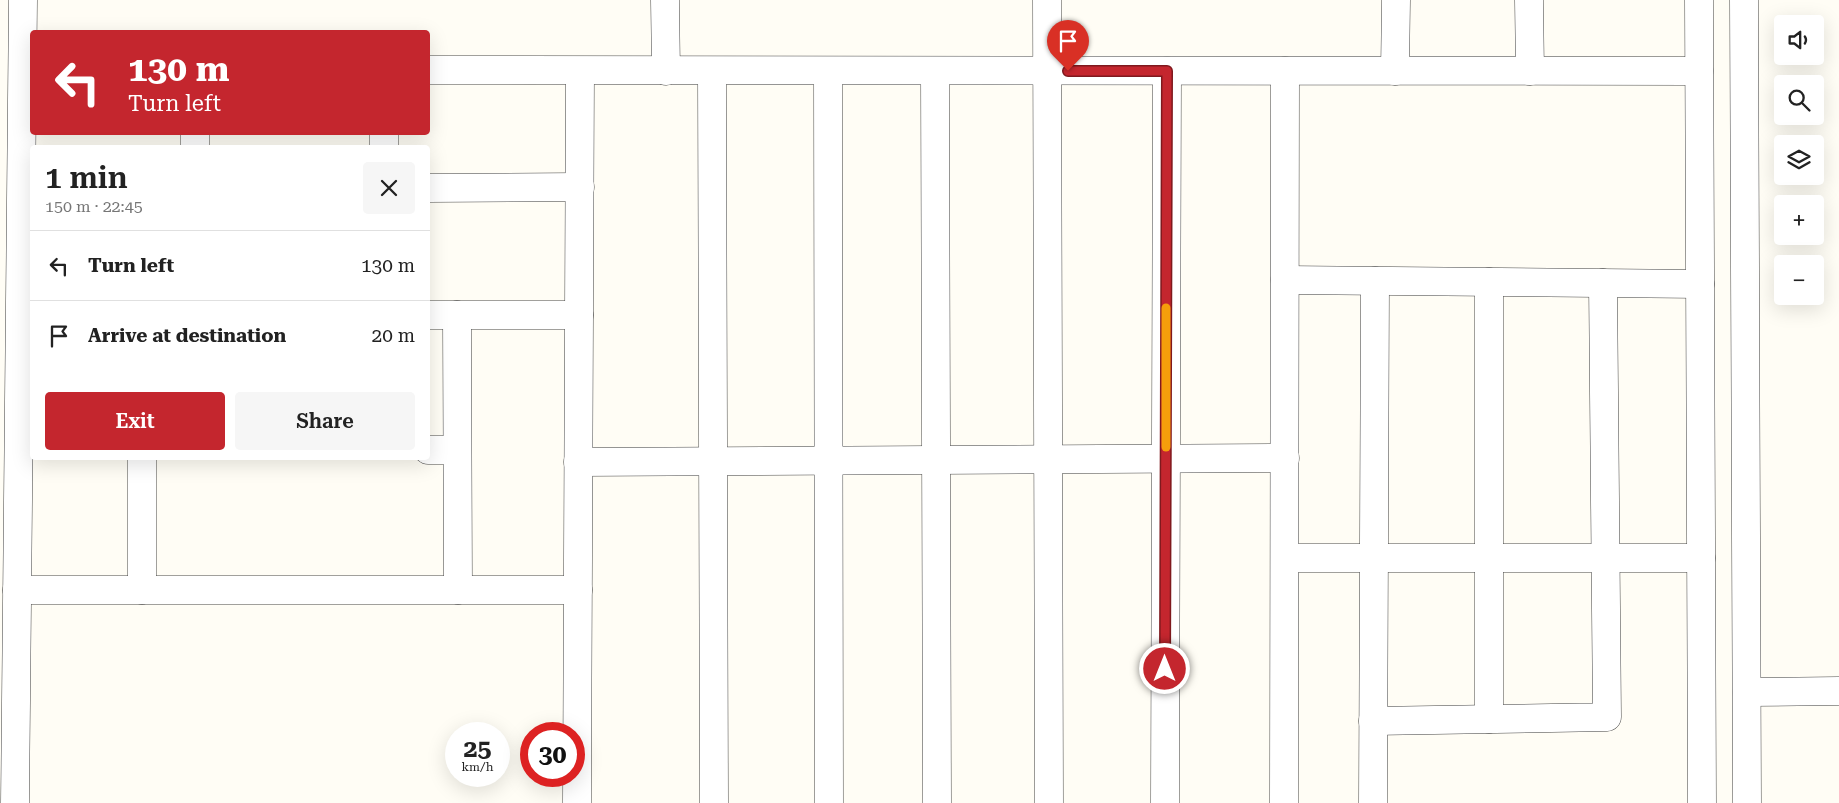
<!DOCTYPE html>
<meta charset="utf-8">
<style>
body{margin:0;font-family:"Roboto Serif",serif;background:#f6f6f6;color:#222;height:100vh;display:flex;flex-direction:column;font-size:19px;white-space:nowrap}
*{box-sizing:border-box;margin:0}
p{font-size:16px;color:#767676}
.icon{flex:none;width:28px;height:28px;fill:none;stroke:currentColor;stroke-width:2;stroke-linecap:round;stroke-linejoin:round}
.map{position:relative;flex:1;overflow:hidden}
.panel{position:absolute;left:30px;top:145px;width:400px;height:315px;display:flex;flex-direction:column;background:#fff;border-radius:5px;box-shadow:0 5px 20px #0002}
.panel>*{flex:none}
.hud{position:absolute;left:30px;top:30px;width:400px;height:105px;border-radius:5px;box-shadow:0 5px 20px #0002;background:#c4262e;color:#fff;overflow:hidden}
.tools{position:absolute;left:1774px;top:15px;display:grid;gap:10px}
.tools a{display:grid;place-items:center;width:50px;height:50px;border-radius:5px;background:#fff;box-shadow:0 5px 20px #0002;font-size:25px}
.speed{position:absolute;left:445px;top:722px;display:flex;gap:10px;font-size:25px;font-weight:700;text-align:center}
.speed>*{display:grid;place-content:center;width:65px;height:65px;border-radius:50%;background:#fff;box-shadow:0 5px 20px #0002;line-height:1}
.speed small{font-size:12px;font-weight:400}
.speed .limit{border:8px solid #d22;background:#fff;color:#111}
.pin{position:absolute;display:grid;place-items:center;width:42px;height:42px;color:#fff;margin:-51px -21px;border-radius:50% 50% 50% 0;rotate:-45deg;box-shadow:0 0 5px #0007}
.pin .icon{rotate:45deg}
.me{position:absolute;width:55px;margin:-28px;rotate:0deg;stroke-linejoin:round;filter:drop-shadow(0 0 4px #0008)}
.turn{display:flex;align-items:center;gap:18px;height:105px;padding:0 15px;font-size:22px}
.turn .icon{width:65px;height:65px;stroke-width:2.5}
.turn b{display:block;font-size:35px;line-height:42px}
.round{display:grid;place-items:center;flex:none;width:52px;height:52px;border-radius:5px;background:#f6f6f6}
.summary{display:flex;align-items:center;justify-content:space-between;height:85px;padding:0 15px}
h1{font-size:30px;font-weight:600;line-height:38px}
.action{display:flex;gap:10px;margin-top:auto;padding:10px 15px}
.action a{flex:1;height:58px;border-radius:5px;background:#c4262e;color:#fff;font-size:20px;font-weight:600;line-height:58px;text-align:center}
.action a+a{background:#f6f6f6;color:#222}
ul{padding:0;list-style:none}
li{display:flex;align-items:center;gap:15px;height:70px;padding:0 15px;border-top:1px solid #e0e0e0}
li div{flex:1}
li b{display:block;font-size:19px}
li em{font-style:normal}
.map>svg:first-child{display:block}
.lines{fill:none;stroke-linecap:round;stroke-linejoin:round}
.minor-casing{stroke:#444;stroke-width:29}
.minor{stroke:#fff;stroke-width:28}
.route-casing{stroke:#7f191e;stroke-width:12}
.route{stroke:#c4262e;stroke-width:9}
.slow{stroke:#f59e0b;stroke-width:9}
</style>
<div class="map">
<svg width="1839" height="803" viewBox="0 0 1839 803">
<rect width="100%" height="100%" fill="#fffdf5"/>
<g class="lines">
<defs>
<g id="minor">
<path d="M665,0L666,71"/>
<path d="M1047,0L1049,803"/>
<path d="M1529,0L1530,71"/>
<path d="M1699,0L1702,803"/>
<path d="M1744,0L1747,803"/>
<path d="M428,70L1699,71"/>
<path d="M712,71L714,803"/>
<path d="M828,71L829,803"/>
<path d="M935,71L937,803"/>
<path d="M1395,71L1396,0"/>
<path d="M195,148V132"/>
<path d="M384,148V132"/>
<path d="M428,188L580,187"/>
<path d="M1285,280L1700,284"/>
<path d="M1489,282V719"/>
<path d="M428,315H579"/>
<path d="M457,315L458,590"/>
<path d="M428,450H457"/>
<path d="M578,462L1285,458"/>
<path d="M1285,558H1701"/>
<path d="M17,590H578"/>
<path d="M142,590V458"/>
<path d="M1747,692L1839,691"/>
<path d="M1373,721L1607,717L1603,283"/>
<path d="M15,803L23,0"/>
<path d="M577,803L580,71"/>
<path d="M1165,803L1167,71"/>
<path d="M1284,803L1285,71"/>
<path d="M1373,803L1375,281"/>
</g>
</defs>
<use href="#minor" class="minor-casing"/>
<use href="#minor" class="minor"/>
</g>
<g class="lines">
<defs>
<path id="route" d="M1068,71H1167L1165,669"/>
</defs>
<use href="#route" class="route-casing"/>
<use href="#route" class="route"/>
<path class="slow" d="M1166,447V308"/>
</g>
</svg>
<div class="tools">
<a><svg class="icon" aria-label="sound" viewBox="0 0 24 24"><path d="M4 9h4l5-4v14l-5-4H4zM17 9q2 3 0 6"/></svg></a>
<a><svg class="icon" aria-label="search" viewBox="0 0 24 24"><circle cx="10" cy="10" r="6"/><path d="M15 15l6 6"/></svg></a>
<a><svg class="icon" aria-label="layers" viewBox="0 0 24 24"><path d="M12 4l9 5-9 5-9-5zM3 14l9 5 9-5"/></svg></a>
<a>+</a>
<a>−</a>
</div>
<div class="speed"><div>25<small>km/h</small></div><div class="limit">30</div></div>
<div class="pin" style="left:1068px;top:71px;background:#d93025"><svg class="icon" aria-label="arrive" viewBox="0 0 24 24"><path d="M6 21V4h12l-3 4 3 4H6"/></svg></div>
<svg class="me" style="left:1165px;top:669px" viewBox="-20 -20 40 40"><circle r="17" fill="#c4262e" stroke="#fff" stroke-width="3"/><path d="M0-11L8 9 0 5-8 9z" fill="#fff"/></svg>
<div class="hud">
<div class="turn"><svg class="icon" aria-label="left" viewBox="0 0 24 24"><path d="M17 20v-9H6M10 6l-5 5 5 5"/></svg><div><b>130 m</b>Turn left</div></div>
</div>
<section class="panel">
<div class="summary"><div><h1>1 min</h1><p>150 m · 22:45</p></div><a class="round"><svg class="icon" aria-label="close" viewBox="0 0 24 24"><path d="M6 6l12 12M18 6L6 18"/></svg></a></div>
<ul>
<li><svg class="icon" aria-label="left" viewBox="0 0 24 24"><path d="M17 20v-9H6M10 6l-5 5 5 5"/></svg><div><b>Turn left</b></div><em>130 m</em></li>
<li><svg class="icon" aria-label="arrive" viewBox="0 0 24 24"><path d="M6 21V4h12l-3 4 3 4H6"/></svg><div><b>Arrive at destination</b></div><em>20 m</em></li>
</ul>
<div class="action"><a>Exit</a><a>Share</a></div>
</section>
</div>
